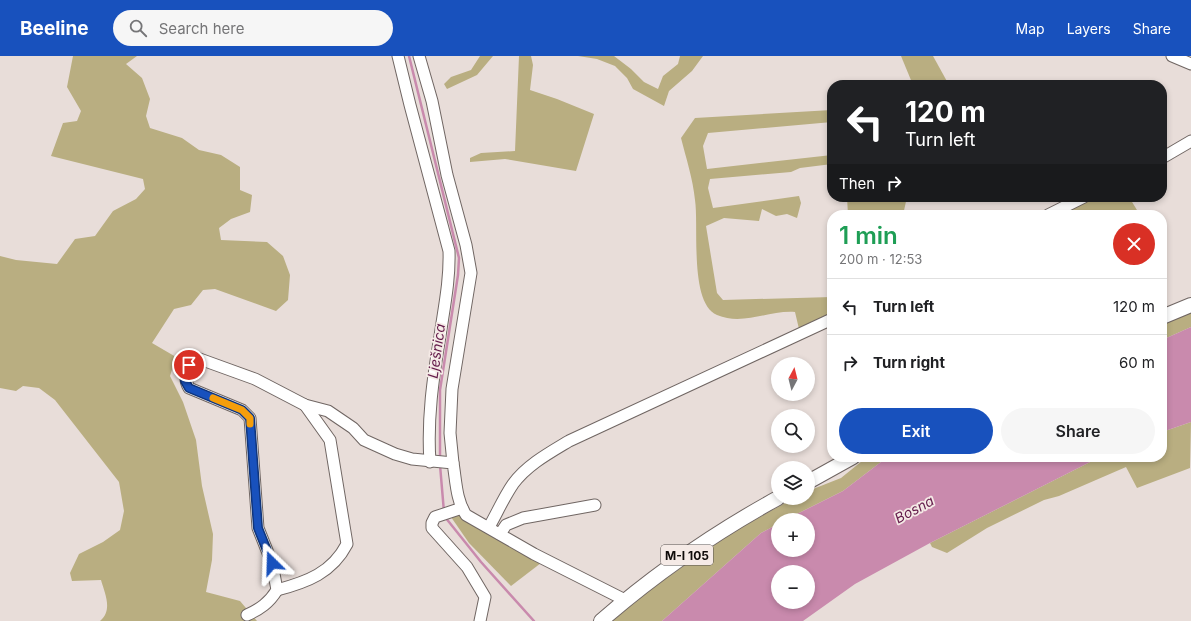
<!DOCTYPE html>
<meta charset="utf-8">
<style>
body{margin:0;font-family:Inter,sans-serif;background:#f6f6f6;color:#202124;height:100vh;display:flex;flex-direction:column;font-size:15px;white-space:nowrap}
*{box-sizing:border-box;margin:0}
p{font-size:13px;color:#757577}
.icon{flex:none;width:22px;height:22px;fill:none;stroke:currentColor;stroke-width:2;stroke-linecap:round;stroke-linejoin:round}
.map{position:relative;flex:1;overflow:hidden}
.panel{position:absolute;left:827px;top:154px;width:340px;height:252px;display:flex;flex-direction:column;background:#fff;border-radius:16px;box-shadow:0 2px 6px #0003}
.panel>*{flex:none}
.top-card{position:absolute;left:827px;top:24px;width:340px;height:122px;border-radius:16px;box-shadow:0 2px 6px #0003;background:#202124;color:#fff;overflow:hidden}
.needle{width:26px;rotate:7deg}
.controls{position:absolute;left:771px;top:301px;display:grid;gap:8px}
.controls a{display:grid;place-items:center;width:44px;height:44px;border-radius:50%;background:#fff;box-shadow:0 2px 6px #0003;font-size:20px}
.pin{position:absolute;display:grid;place-items:center;width:34px;height:34px;color:#fff;margin:-17px;border:2px solid #fff;border-radius:50%;box-shadow:0 1px 4px #0007}
.me{position:absolute;width:44px;margin:-22px;rotate:338deg;stroke-linejoin:round;filter:drop-shadow(0 0 3px #0008)}
.turn{display:flex;align-items:center;gap:14px;height:84px;padding:0 12px;font-size:18px}
.turn .icon{width:52px;height:52px;stroke-width:2.5}
.turn b{display:block;font-size:28px;line-height:34px}
.then{display:flex;align-items:center;height:38px;padding:0 12px;background:#0003;gap:8px;font-size:15px}
.round{display:grid;place-items:center;flex:none;width:42px;height:42px;border-radius:21px;background:#f6f6f6}
.head{display:flex;align-items:center;justify-content:space-between;height:68px;padding:0 12px}
h1{font-size:24px;font-weight:600;line-height:30px;color:#1e9e55}
.primary-button{display:flex;gap:8px;margin-top:auto;padding:8px 12px}
.primary-button a{flex:1;height:46px;border-radius:24px;background:#1851bd;color:#fff;font-size:16px;font-weight:600;line-height:46px;text-align:center}
.primary-button a+a{background:#f6f6f6;color:#202124}
ul{padding:0;list-style:none}
li{display:flex;align-items:center;gap:12px;height:56px;padding:0 12px;border-top:1px solid #e0e0e0}
li div{flex:1}
li b{display:block;font-size:15px}
li em{font-style:normal}
header{display:flex;align-items:center;gap:24px;box-sizing:border-box;height:56px;padding:0 20px;background:#1851bd;color:#fff}
header strong{font-size:19px}
nav{display:flex;gap:22px;margin-inline-start:auto;font-size:14px}
.search{width:280px;height:36px;background:#f6f6f6;display:flex;align-items:center;gap:10px;box-sizing:border-box;padding:0 14px;border-radius:22px;color:#757577;font-size:15px}
.map>svg:first-child{display:block}
.green{fill:#b9ae81}
.water{fill:#c98aad;fill-rule:evenodd}
.lines{fill:none;stroke-linecap:round;stroke-linejoin:round}
.stream{stroke:#c98aad;stroke-width:2.5}
.minor-casing{stroke:#706663;stroke-width:13}
.major-casing{stroke:#706663;stroke-width:16}
.minor{stroke:#fff;stroke-width:11}
.major{stroke:#fff;stroke-width:14}
.route-casing{stroke:#10357b;stroke-width:10}
.route{stroke:#1851bd;stroke-width:7}
.slow{stroke:#f59e0b;stroke-width:7}
.labels{text-anchor:middle;dominant-baseline:central;stroke-width:3.5;stroke-linejoin:round;paint-order:stroke}
.shield{fill:#f5eae6;stroke:#544e4c;stroke-width:1}
.shield-label{font-size:12px;font-weight:bold;fill:#0f0b0a}
.water-label{font-size:14px;font-style:italic;fill:#641b4b;stroke:#f5eae6}
</style>
<header>
<strong>Beeline</strong>
<div class="search"><svg class="icon" aria-label="search" viewBox="0 0 24 24"><circle cx="10" cy="10" r="6"/><path d="M15 15l6 6"/></svg>Search here</div>
<nav><a>Map</a><a>Layers</a><a>Share</a></nav>
</header>
<div class="map">
<svg width="1191" height="565" viewBox="0 0 1191 565">
<rect width="100%" height="100%" fill="#e8ddd9"/>
<g class="green">
<path d="M73,0H137L126,8L142,22L150,43L146,60L150,72L182,82L199,94L221,99L240,111V134L252,139L250,156L231,163L219,172L221,184L267,186L283,200L290,219L288,244L276,255L215,233L203,234L191,249L174,253L152,287L176,301L170,320L183,346L196,384L202,430L213,478L212,504L206,536L240,545L257,565H100C113,554 105,538 101,524L72,525L70,517L79,498L103,486L120,474L124,455L119,426L55,344L39,332L23,330L16,335L0,332V200L16,204L57,208L75,183L95,180L113,155L136,143L145,133L143,123L51,100L63,67L77,65L81,55L67,31Z"/>
<path d="M480,0H493L477,19L447,33L444,28L451,21L471,14Z"/>
<path d="M519,0H531L533,9L530,34L557,43L594,58L576,115L505,103L470,106V102L481,97L515,95Z"/>
<path d="M578,0H614L631,13L644,26L658,33L663,20L678,8L680,0H703L692,15L669,35L664,50L633,33L627,22L615,10L597,3Z"/>
<path d="M901,0H933L949,29H913Z"/>
<path d="M832,54V66L708,77L703,90L707,113L832,99V108L800,112L791,116L710,123L708,132L713,152L799,140L801,147L797,162L787,158L776,160L762,153L759,165L724,162L706,170L717,237L723,244L832,241V258L799,273L795,256C769,254 743,270 717,259C689,247 699,170 695,144C693,123 686,102 681,82L695,62Z"/>
<path d="M847,141H861L862,144L868,141H907L903,159H848Z"/>
<path d="M1094,141H1129L1140,159H1075L1070,153Z"/>
<path d="M1191,256V271L1162,284V269Z"/>
<path d="M1191,366L1190,412L1137,432L1126,411L1059,440L1044,444L987,472L947,497L932,491L930,487L1100,401H1162V376Z"/>
<path d="M893,401L881,406L843,435L785,464H778V468L761,477L662,565H612L643,538L733,476L794,442H808V435L841,422L867,401Z"/>
<path d="M458,459L463,461L541,507L511,530L469,487L451,461Z"/>
</g>
<g class="water">
<path d="M1191,271V366L1162,376V284Z"/>
<path d="M893,401H1100L930,487L855,528L803,565H662L761,477L778,468V494H808V464H785L843,435L881,406ZM778,516H808V546H778Z"/>
</g>
<g class="lines">
<g class="stream">
<path d="M409,0L459,202L458,219L440,334V402"/>
<path d="M440,409L444,456"/>
<path d="M445,461L481,506L534,565"/>
</g>
<defs>
<g id="minor">
<path d="M398,0L410,49L449,195C450,224 444,252 440,280C433,322 427,363 430,406"/>
<path d="M419,0L432,45L447,119L466,189L471,217L452,333L450,377L453,407"/>
<path d="M1172,0L1191,8"/>
<path d="M1162,102L1191,85"/>
<path d="M1048,159L1084,141"/>
<path d="M462,452L435,461L432,467V472L467,511L485,541L480,565"/>
<path d="M489,471C497,457 504,441 513,428C527,409 549,397 569,385L832,263"/>
<path d="M500,478L506,469L523,462L595,449"/>
<path d="M277,534C307,526 332,517 347,488L330,384L305,349"/>
<path d="M247,559C260,553 269,547 277,534L272,507L258,472L250,362L242,354L189,332C182,320 188,310 197,302L255,323L305,349L328,355L353,372L364,384L395,398L412,403L453,407C456,424 456,444 466,459L534,498L625,544"/>
</g>
<g id="major">
<path d="M1162,261L1191,249"/>
<path d="M808,426L853,401"/>
<path d="M601,565C655,518 716,476 778,442"/>
</g>
</defs>
<use href="#minor" class="minor-casing"/>
<use href="#major" class="major-casing"/>
<use href="#minor" class="minor"/>
<use href="#major" class="major"/>
</g>
<g class="lines">
<defs>
<path id="route" d="M189,309L185,325L189,332L242,354L250,362L258,472L272,507"/>
</defs>
<use href="#route" class="route-casing"/>
<use href="#route" class="route"/>
<path class="slow" d="M213,342L242,354L250,362V368"/>
</g>
<g class="labels">
<rect class="shield" x="661" y="489" width="52" height="20" rx="3"/>
<g class="shield-label">
<text x="687" y="499">M-I 105</text>
</g>
<g class="water-label">
<text transform="translate(436 295) rotate(-82)">Lješnica</text>
<text transform="translate(914 453) rotate(-28)">Bosna</text>
</g>
</g>
</svg>
<div class="controls">
<a><svg class="needle" viewBox="-14 -14 28 28"><path d="M0-13l5 13h-10z" fill="#e53935"/><path d="M0 13l5-13h-10z" fill="#757577"/></svg></a>
<a><svg class="icon" aria-label="search" viewBox="0 0 24 24"><circle cx="10" cy="10" r="6"/><path d="M15 15l6 6"/></svg></a>
<a><svg class="icon" aria-label="layers" viewBox="0 0 24 24"><path d="M12 4l9 5-9 5-9-5zM3 14l9 5 9-5"/></svg></a>
<a>+</a>
<a>−</a>
</div>
<div class="pin" style="left:189px;top:309px;background:#d93025"><svg class="icon" aria-label="arrive" viewBox="0 0 24 24"><path d="M6 21V4h12l-3 4 3 4H6"/></svg></div>
<svg class="me" style="left:272px;top:507px" viewBox="-20 -20 40 40"><path d="M0-17L14 15 0 8-14 15z" fill="#1851bd" stroke="#fff" stroke-width="4"/></svg>
<div class="top-card">
<div class="turn"><svg class="icon" aria-label="left" viewBox="0 0 24 24"><path d="M17 20v-9H6M10 6l-5 5 5 5"/></svg><div><b>120 m</b>Turn left</div></div>
<div class="then">Then<svg class="icon" aria-label="right" viewBox="0 0 24 24"><path d="M7 20v-9h11M14 6l5 5-5 5"/></svg></div>
</div>
<section class="panel">
<div class="head"><div><h1>1 min</h1><p>200 m · 12:53</p></div><a class="round" style="background:#d93025;color:#fff"><svg class="icon" aria-label="close" viewBox="0 0 24 24"><path d="M6 6l12 12M18 6L6 18"/></svg></a></div>
<ul>
<li><svg class="icon" aria-label="left" viewBox="0 0 24 24"><path d="M17 20v-9H6M10 6l-5 5 5 5"/></svg><div><b>Turn left</b></div><em>120 m</em></li>
<li><svg class="icon" aria-label="right" viewBox="0 0 24 24"><path d="M7 20v-9h11M14 6l5 5-5 5"/></svg><div><b>Turn right</b></div><em>60 m</em></li>
</ul>
<div class="primary-button"><a>Exit</a><a>Share</a></div>
</section>
</div>
